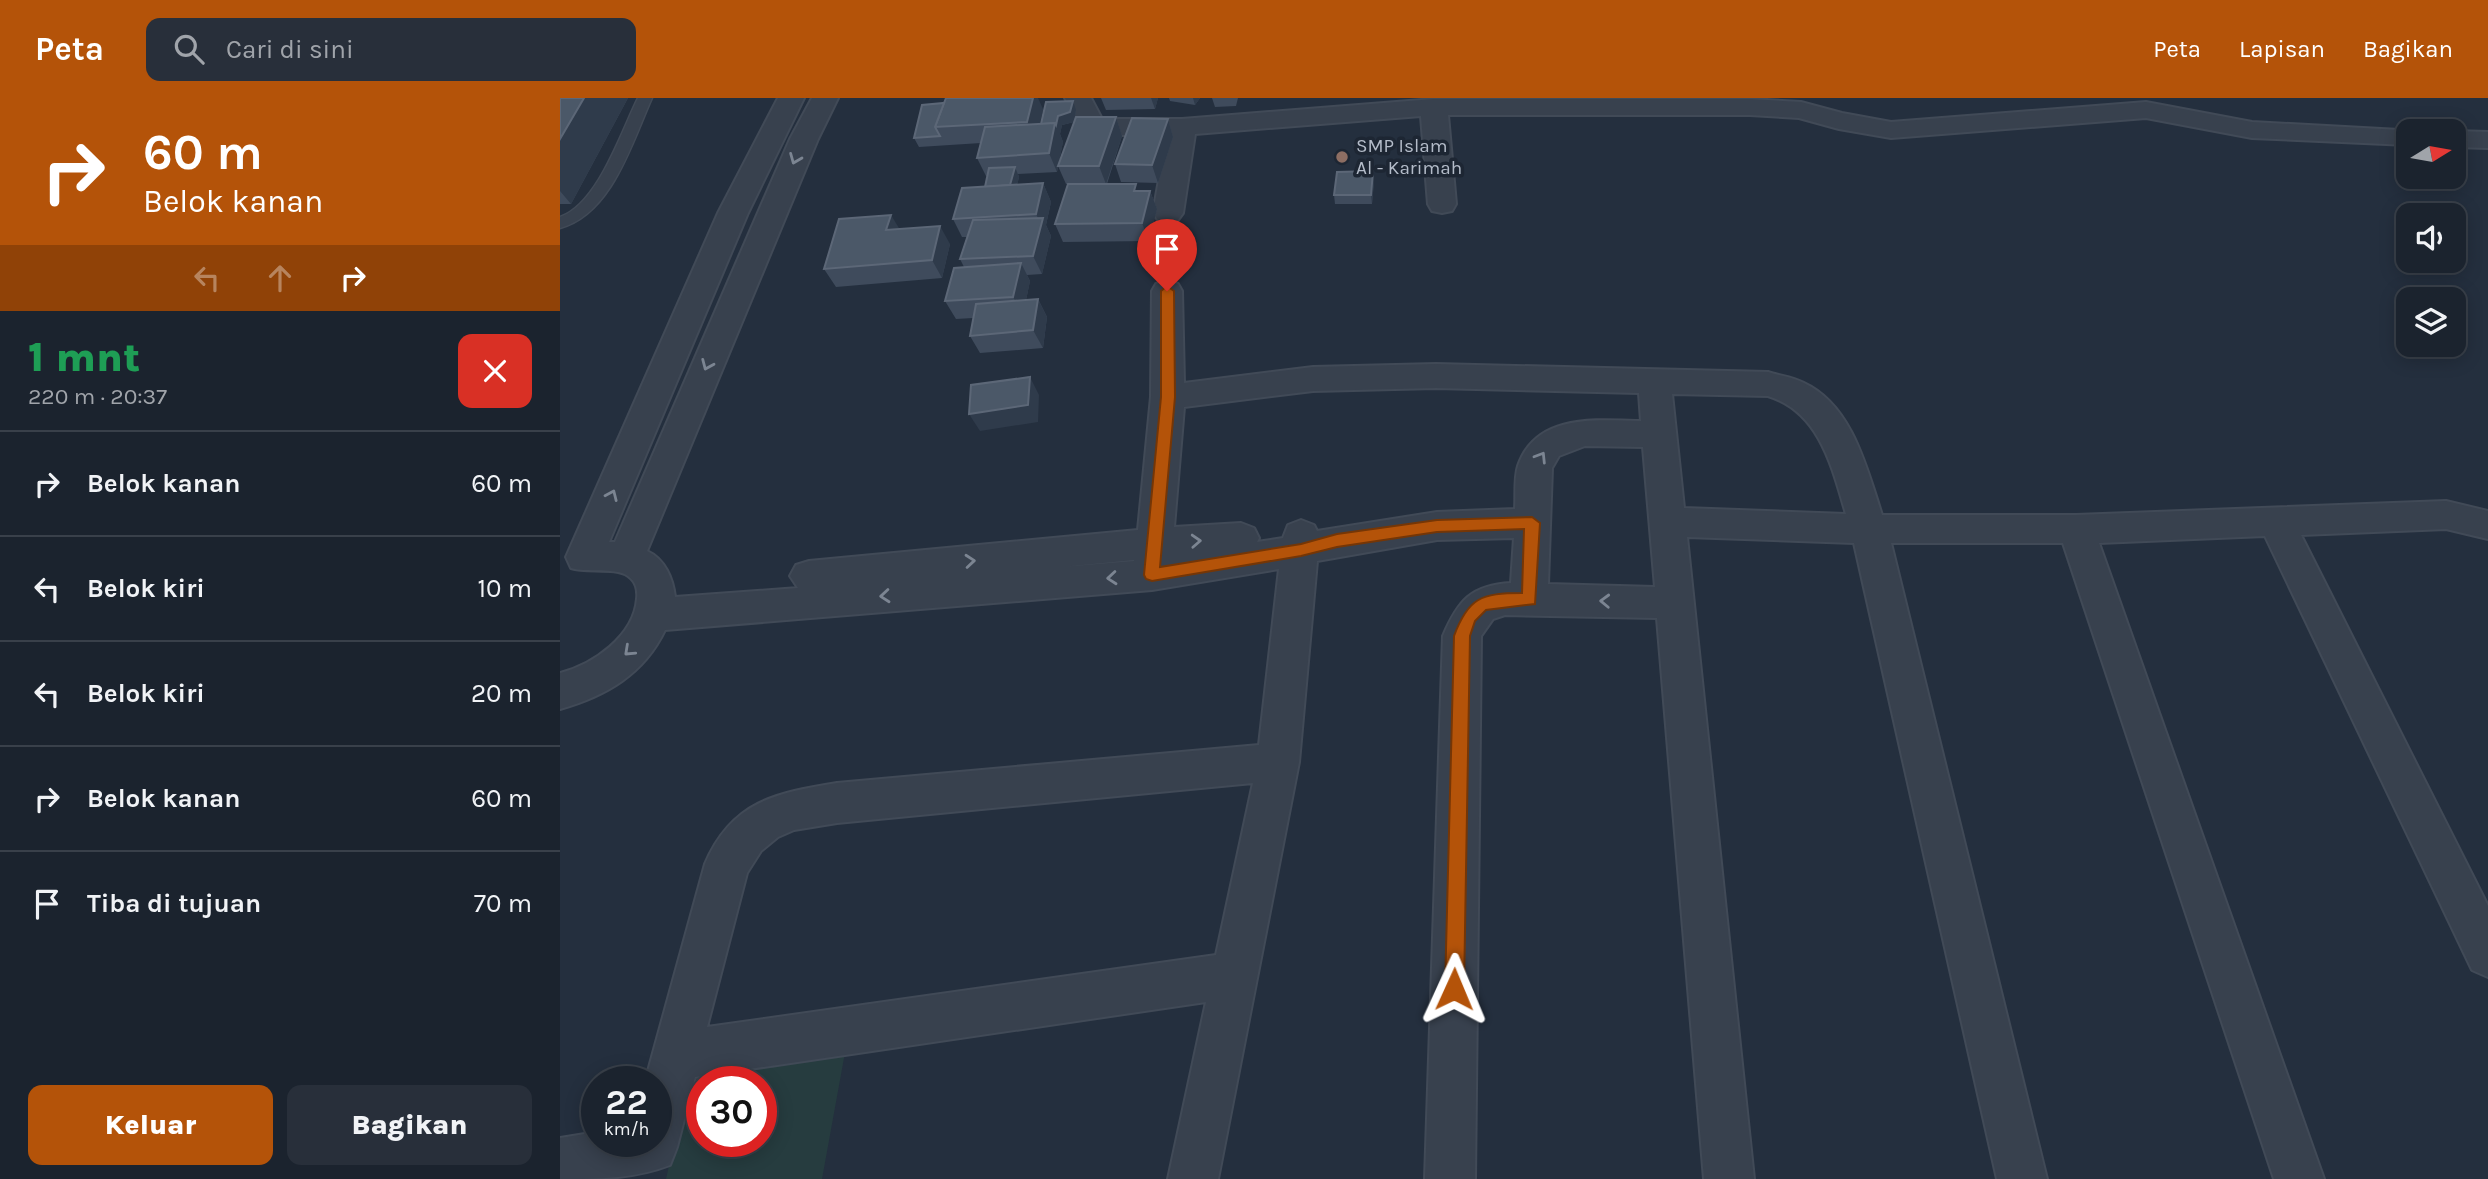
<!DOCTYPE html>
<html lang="id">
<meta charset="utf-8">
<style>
body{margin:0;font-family:Karla,sans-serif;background:#282f3a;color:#f1f3f6;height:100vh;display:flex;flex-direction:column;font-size:26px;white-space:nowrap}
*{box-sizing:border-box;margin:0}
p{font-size:23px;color:#a0a4aa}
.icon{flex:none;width:38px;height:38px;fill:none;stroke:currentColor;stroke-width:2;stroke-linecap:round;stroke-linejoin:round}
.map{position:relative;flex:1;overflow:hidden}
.side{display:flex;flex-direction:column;background:#1b232e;width:560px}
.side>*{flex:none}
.guide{background:#b45309;color:#fff;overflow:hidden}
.needle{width:46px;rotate:79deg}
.fabs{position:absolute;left:1836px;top:21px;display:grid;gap:14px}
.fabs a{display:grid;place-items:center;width:70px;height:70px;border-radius:14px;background:#1b232e;box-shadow:0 4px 18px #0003,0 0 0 2px #39404a;font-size:35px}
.speed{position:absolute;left:21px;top:968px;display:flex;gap:14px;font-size:35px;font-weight:700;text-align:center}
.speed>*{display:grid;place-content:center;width:91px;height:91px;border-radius:50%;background:#1b232e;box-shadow:0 4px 18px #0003,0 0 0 2px #39404a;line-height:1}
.speed small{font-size:18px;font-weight:400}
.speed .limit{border:10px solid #d22;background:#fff;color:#111}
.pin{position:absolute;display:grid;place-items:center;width:60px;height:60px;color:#fff;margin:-72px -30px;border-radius:50% 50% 50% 0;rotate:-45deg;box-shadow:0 0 7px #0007}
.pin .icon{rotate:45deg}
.me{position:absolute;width:77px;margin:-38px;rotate:1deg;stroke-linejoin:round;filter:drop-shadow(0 0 5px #0008)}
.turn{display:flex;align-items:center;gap:24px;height:147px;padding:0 28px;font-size:32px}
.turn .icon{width:91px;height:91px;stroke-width:2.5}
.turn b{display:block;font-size:49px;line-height:60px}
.lanes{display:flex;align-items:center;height:66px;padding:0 28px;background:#0003;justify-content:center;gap:35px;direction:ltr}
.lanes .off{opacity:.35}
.round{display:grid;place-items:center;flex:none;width:74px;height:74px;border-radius:14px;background:#282f3a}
.head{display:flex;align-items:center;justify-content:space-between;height:119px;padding:0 28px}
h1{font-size:42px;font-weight:800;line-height:52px;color:#1e9e55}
.button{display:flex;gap:14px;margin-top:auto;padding:14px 28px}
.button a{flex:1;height:80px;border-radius:14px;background:#b45309;color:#fff;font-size:28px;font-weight:800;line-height:80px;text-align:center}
.button a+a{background:#282f3a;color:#f1f3f6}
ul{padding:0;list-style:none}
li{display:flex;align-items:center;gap:21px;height:105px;padding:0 28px;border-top:2px solid #39404a}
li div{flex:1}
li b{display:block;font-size:26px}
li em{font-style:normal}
header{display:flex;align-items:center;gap:42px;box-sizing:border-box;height:98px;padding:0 35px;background:#b45309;color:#fff}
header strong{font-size:33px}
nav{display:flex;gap:38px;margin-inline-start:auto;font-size:24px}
.search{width:490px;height:63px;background:#282f3a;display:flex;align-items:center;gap:18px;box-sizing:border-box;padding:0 24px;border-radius:14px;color:#a0a4aa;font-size:26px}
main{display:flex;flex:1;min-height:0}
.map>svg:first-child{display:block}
.green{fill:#263c3f;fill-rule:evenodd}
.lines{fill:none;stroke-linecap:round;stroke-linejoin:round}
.service-casing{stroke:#414a57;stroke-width:3}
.minor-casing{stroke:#414a57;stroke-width:4}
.service{fill:#38414e;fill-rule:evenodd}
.minor{fill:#38414e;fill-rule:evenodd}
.wall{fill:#3f4b5c}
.shaded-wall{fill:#2f3b4b}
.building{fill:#4b5868;stroke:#5c6777;stroke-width:2}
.oneway{stroke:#7c8592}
.route{fill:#b45309;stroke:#753606;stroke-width:2}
.education-dot{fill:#8d6e63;stroke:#1d2633;stroke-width:2.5}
.labels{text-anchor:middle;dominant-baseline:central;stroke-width:7;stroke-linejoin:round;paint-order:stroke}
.far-poi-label{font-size:19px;fill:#b4bcc9;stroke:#1d2633;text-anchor:start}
</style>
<header>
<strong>Peta</strong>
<div class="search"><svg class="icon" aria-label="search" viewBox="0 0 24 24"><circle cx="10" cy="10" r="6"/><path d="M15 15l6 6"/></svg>Cari di sini</div>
<nav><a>Peta</a><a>Lapisan</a><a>Bagikan</a></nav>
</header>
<main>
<section class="side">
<div class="guide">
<div class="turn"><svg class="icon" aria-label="right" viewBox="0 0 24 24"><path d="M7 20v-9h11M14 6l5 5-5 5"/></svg><div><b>60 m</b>Belok kanan</div></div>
<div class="lanes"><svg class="icon off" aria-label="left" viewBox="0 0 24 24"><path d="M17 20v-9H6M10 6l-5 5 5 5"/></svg><svg class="icon off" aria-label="ahead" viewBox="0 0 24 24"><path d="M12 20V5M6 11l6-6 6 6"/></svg><svg class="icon" aria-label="right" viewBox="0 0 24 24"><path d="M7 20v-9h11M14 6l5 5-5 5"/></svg></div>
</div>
<div class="head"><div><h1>1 mnt</h1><p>220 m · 20:37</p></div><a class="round" style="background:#d93025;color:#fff"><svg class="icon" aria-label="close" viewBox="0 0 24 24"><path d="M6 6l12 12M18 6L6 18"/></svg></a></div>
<ul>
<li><svg class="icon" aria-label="right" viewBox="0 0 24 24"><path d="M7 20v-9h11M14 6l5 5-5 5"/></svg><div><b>Belok kanan</b></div><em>60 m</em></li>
<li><svg class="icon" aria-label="left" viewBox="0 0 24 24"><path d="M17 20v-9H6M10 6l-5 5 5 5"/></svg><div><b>Belok kiri</b></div><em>10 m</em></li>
<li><svg class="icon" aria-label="left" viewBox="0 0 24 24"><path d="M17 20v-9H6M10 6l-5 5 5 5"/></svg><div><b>Belok kiri</b></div><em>20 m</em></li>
<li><svg class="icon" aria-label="right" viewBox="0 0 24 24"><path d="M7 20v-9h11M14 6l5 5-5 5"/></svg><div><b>Belok kanan</b></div><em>60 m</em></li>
<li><svg class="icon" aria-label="arrive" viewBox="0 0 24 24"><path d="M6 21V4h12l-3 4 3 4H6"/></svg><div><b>Tiba di tujuan</b></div><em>70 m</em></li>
</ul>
<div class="button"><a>Keluar</a><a>Bagikan</a></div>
</section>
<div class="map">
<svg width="1928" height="1081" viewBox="0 0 1928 1081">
<rect width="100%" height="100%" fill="#242f3e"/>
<path class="green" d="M286,949L262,1081H106L131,971ZM142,984H201V1043H142Z"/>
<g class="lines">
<defs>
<path id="service" d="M78,0H92C72,44 52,116 0,130V119C38,106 61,34 78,0Z"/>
<g id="minor">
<path d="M218,0H244L188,115L49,444H55L230,41L252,0H278L258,41L87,453C105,461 113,481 115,499L238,490L230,478L236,467L249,463L578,432L591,299L592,193L596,186L607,182L618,186L622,193L624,285L753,269L876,266L1208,274C1220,278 1233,279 1244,285C1292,307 1307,371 1322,417H1516L1886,403L1928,413V441L1886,431L1741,437L1928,808V879L1912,872L1705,438L1539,445L1764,1081H1714L1503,445H1331L1487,1081H1437L1294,445L1127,439L1194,1081H1144L1097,520L945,517L933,521L921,538L915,1081H865L883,538C898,503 911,487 951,485L954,440L877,442L757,463L739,664L658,1081H608L646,904L135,979L117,1049L110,1067C74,1081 38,1081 0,1081V1040L37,1034V1043H96V984H85L145,766C172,703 216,695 277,685L699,647L719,471L592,492L105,532C84,576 46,598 0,611V575C33,567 74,538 77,501C78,491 76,484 68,478C56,469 26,475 11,470L6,459L158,115ZM876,290L1079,295L1081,323C1036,322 976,315 958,368C954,380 956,398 955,411L877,414L757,433L754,427L741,422L728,427L723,440L697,444L699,440L694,430L681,425L614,429L624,309L753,293ZM1112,296L1208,298C1260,314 1272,369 1286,416L1124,410ZM1025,348L1083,349L1095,489L988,486L992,370L999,358ZM574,462V463L501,469ZM693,685L656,857L147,929L187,775L201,753L218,739L234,732L277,725Z"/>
<path d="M505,0H531L542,21H622L874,1H1190L1241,4L1282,15L1331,24L1586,4L1692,24L1858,33H1848V47L1692,40L1586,20L1331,40L1279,31L1239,20L1190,17H888L896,106L892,113L882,115L872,113L868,106L861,18L635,36L623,115L618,122L608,124L598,122L593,115L607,37H532L522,35Z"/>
<path d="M1891,33H1894L1928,34V50L1894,49Z"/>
</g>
</defs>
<use href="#service" class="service-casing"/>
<use href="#minor" class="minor-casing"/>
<use href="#service" class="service"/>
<use href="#minor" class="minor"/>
</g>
<g class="wall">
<path d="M0,0H68L11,106H0Z"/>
<path d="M541,0H598L595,11L546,12Z"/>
<path d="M609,0H640L635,7L610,3Z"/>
<path d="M652,0H678L676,8L655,9Z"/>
<path d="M362,7L483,11L479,26L516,12L514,24L502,27L500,36L503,44L498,67L556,19L562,38L547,86L579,93H590L597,111L589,143L503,144L495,126L508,86H506L498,68L497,74L458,76L459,79L457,87L483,85L491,104L486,127L491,138L482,176L467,177L470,183L466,202L478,201L487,219L483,250L420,255L410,238L413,220L396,221L385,203L404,169L400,161L407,139H402L393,121L425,89L427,78H426L417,60L421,45L359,49L354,40Z"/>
<path d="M608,21L613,39L598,85L561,84L555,66Z"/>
<path d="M814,83L812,106H775L774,97Z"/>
<path d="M339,131L390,146L382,180L276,189L264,171Z"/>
</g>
<g class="shaded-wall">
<path d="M24,0H68L11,106L0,93V41Z"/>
<path d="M473,0H478L483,11L476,43L467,24Z"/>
<path d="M591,0H598L595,11Z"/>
<path d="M633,0H640L635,7Z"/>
<path d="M513,3L516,12L514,24L502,27L500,36L503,44L497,74L489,55L495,25L498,18Z"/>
<path d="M556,19L562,38L546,86L539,68Z"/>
<path d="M608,21L613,39L598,85L592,67Z"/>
<path d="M455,69L459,79L454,102L449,92Z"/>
<path d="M813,73L814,83L812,106L811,97Z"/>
<path d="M483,85L491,104L486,127L491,138L482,176L473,158L481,126L476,116Z"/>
<path d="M590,93L597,111L589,143L582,125Z"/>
<path d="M331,117L342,135L326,132Z"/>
<path d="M380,128L390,146L382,180L372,162Z"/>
<path d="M461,165L470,183L463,217L453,199Z"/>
<path d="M478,201L487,219L483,250L473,232Z"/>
<path d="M470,279L479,297L478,324L420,333L409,316Z"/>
</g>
<g class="building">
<path d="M0,0H24L0,41Z"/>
<path d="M386,0H473L467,24L375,29Z"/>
<path d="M513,3L510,14L498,18L496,27L495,25L481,26L486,4Z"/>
<path d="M384,5L375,29L380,38L354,40L362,7Z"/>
<path d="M516,19H556L539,68H498Z"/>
<path d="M572,20L608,21L592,67L555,66Z"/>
<path d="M495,25L489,55L417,60L425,29Z"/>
<path d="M455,69L450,87L425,89L429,70Z"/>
<path d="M813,73L811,97H774L777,74Z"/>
<path d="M483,85L476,116L393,121L402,90Z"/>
<path d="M508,86H576L574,93H590L582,125L495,126Z"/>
<path d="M331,117L326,132L380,128L372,162L264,171L279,121Z"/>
<path d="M483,120L473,158L400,161L413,122Z"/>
<path d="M461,165L453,199L385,203L394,170Z"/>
<path d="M478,201L473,232L410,238L416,206Z"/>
<path d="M470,279L468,307L409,316L411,287Z"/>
</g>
<defs><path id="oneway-chevron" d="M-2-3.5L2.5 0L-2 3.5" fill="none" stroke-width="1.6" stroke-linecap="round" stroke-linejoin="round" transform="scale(1.75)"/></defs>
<g class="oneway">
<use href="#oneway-chevron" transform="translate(235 61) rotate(112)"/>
<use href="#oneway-chevron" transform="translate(147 267) rotate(113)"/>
<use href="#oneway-chevron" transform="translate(981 359) rotate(-58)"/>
<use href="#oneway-chevron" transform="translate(52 397) rotate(-66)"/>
<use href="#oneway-chevron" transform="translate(636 443) rotate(-3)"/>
<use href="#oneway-chevron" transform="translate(410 463) rotate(-5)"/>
<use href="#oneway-chevron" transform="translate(552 480) rotate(175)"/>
<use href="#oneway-chevron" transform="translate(325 498) rotate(175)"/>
<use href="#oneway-chevron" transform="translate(1045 503) rotate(-178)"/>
<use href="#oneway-chevron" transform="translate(69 553) rotate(137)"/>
</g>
<path class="route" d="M607,188L614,193L615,299L600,469L741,446L777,436L877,422L972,419L980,425L975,506L926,512L915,523L910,538L904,891L901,898L894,901L887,898L885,891L894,538C908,500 921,495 962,495L964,431L877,434L777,449L741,458L592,483L586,481L584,477L601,299V193Z"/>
<circle class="education-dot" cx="782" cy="59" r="7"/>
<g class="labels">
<g class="far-poi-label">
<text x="796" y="48">SMP Islam<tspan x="796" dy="22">Al - Karimah</tspan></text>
</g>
</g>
</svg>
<div class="fabs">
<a><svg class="needle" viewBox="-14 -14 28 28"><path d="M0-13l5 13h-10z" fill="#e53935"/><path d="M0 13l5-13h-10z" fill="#a0a4aa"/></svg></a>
<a><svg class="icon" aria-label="sound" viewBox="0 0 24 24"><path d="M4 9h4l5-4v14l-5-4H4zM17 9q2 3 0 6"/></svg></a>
<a><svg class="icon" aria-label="layers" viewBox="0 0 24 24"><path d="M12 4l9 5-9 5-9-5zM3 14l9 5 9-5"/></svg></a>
</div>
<div class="speed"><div>22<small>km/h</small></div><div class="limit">30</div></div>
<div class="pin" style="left:607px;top:193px;background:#d93025"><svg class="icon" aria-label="arrive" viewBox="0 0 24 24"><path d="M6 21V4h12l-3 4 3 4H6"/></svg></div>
<svg class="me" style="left:894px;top:891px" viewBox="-20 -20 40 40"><path d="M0-17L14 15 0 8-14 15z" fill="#b45309" stroke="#fff" stroke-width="4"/></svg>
</div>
</main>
